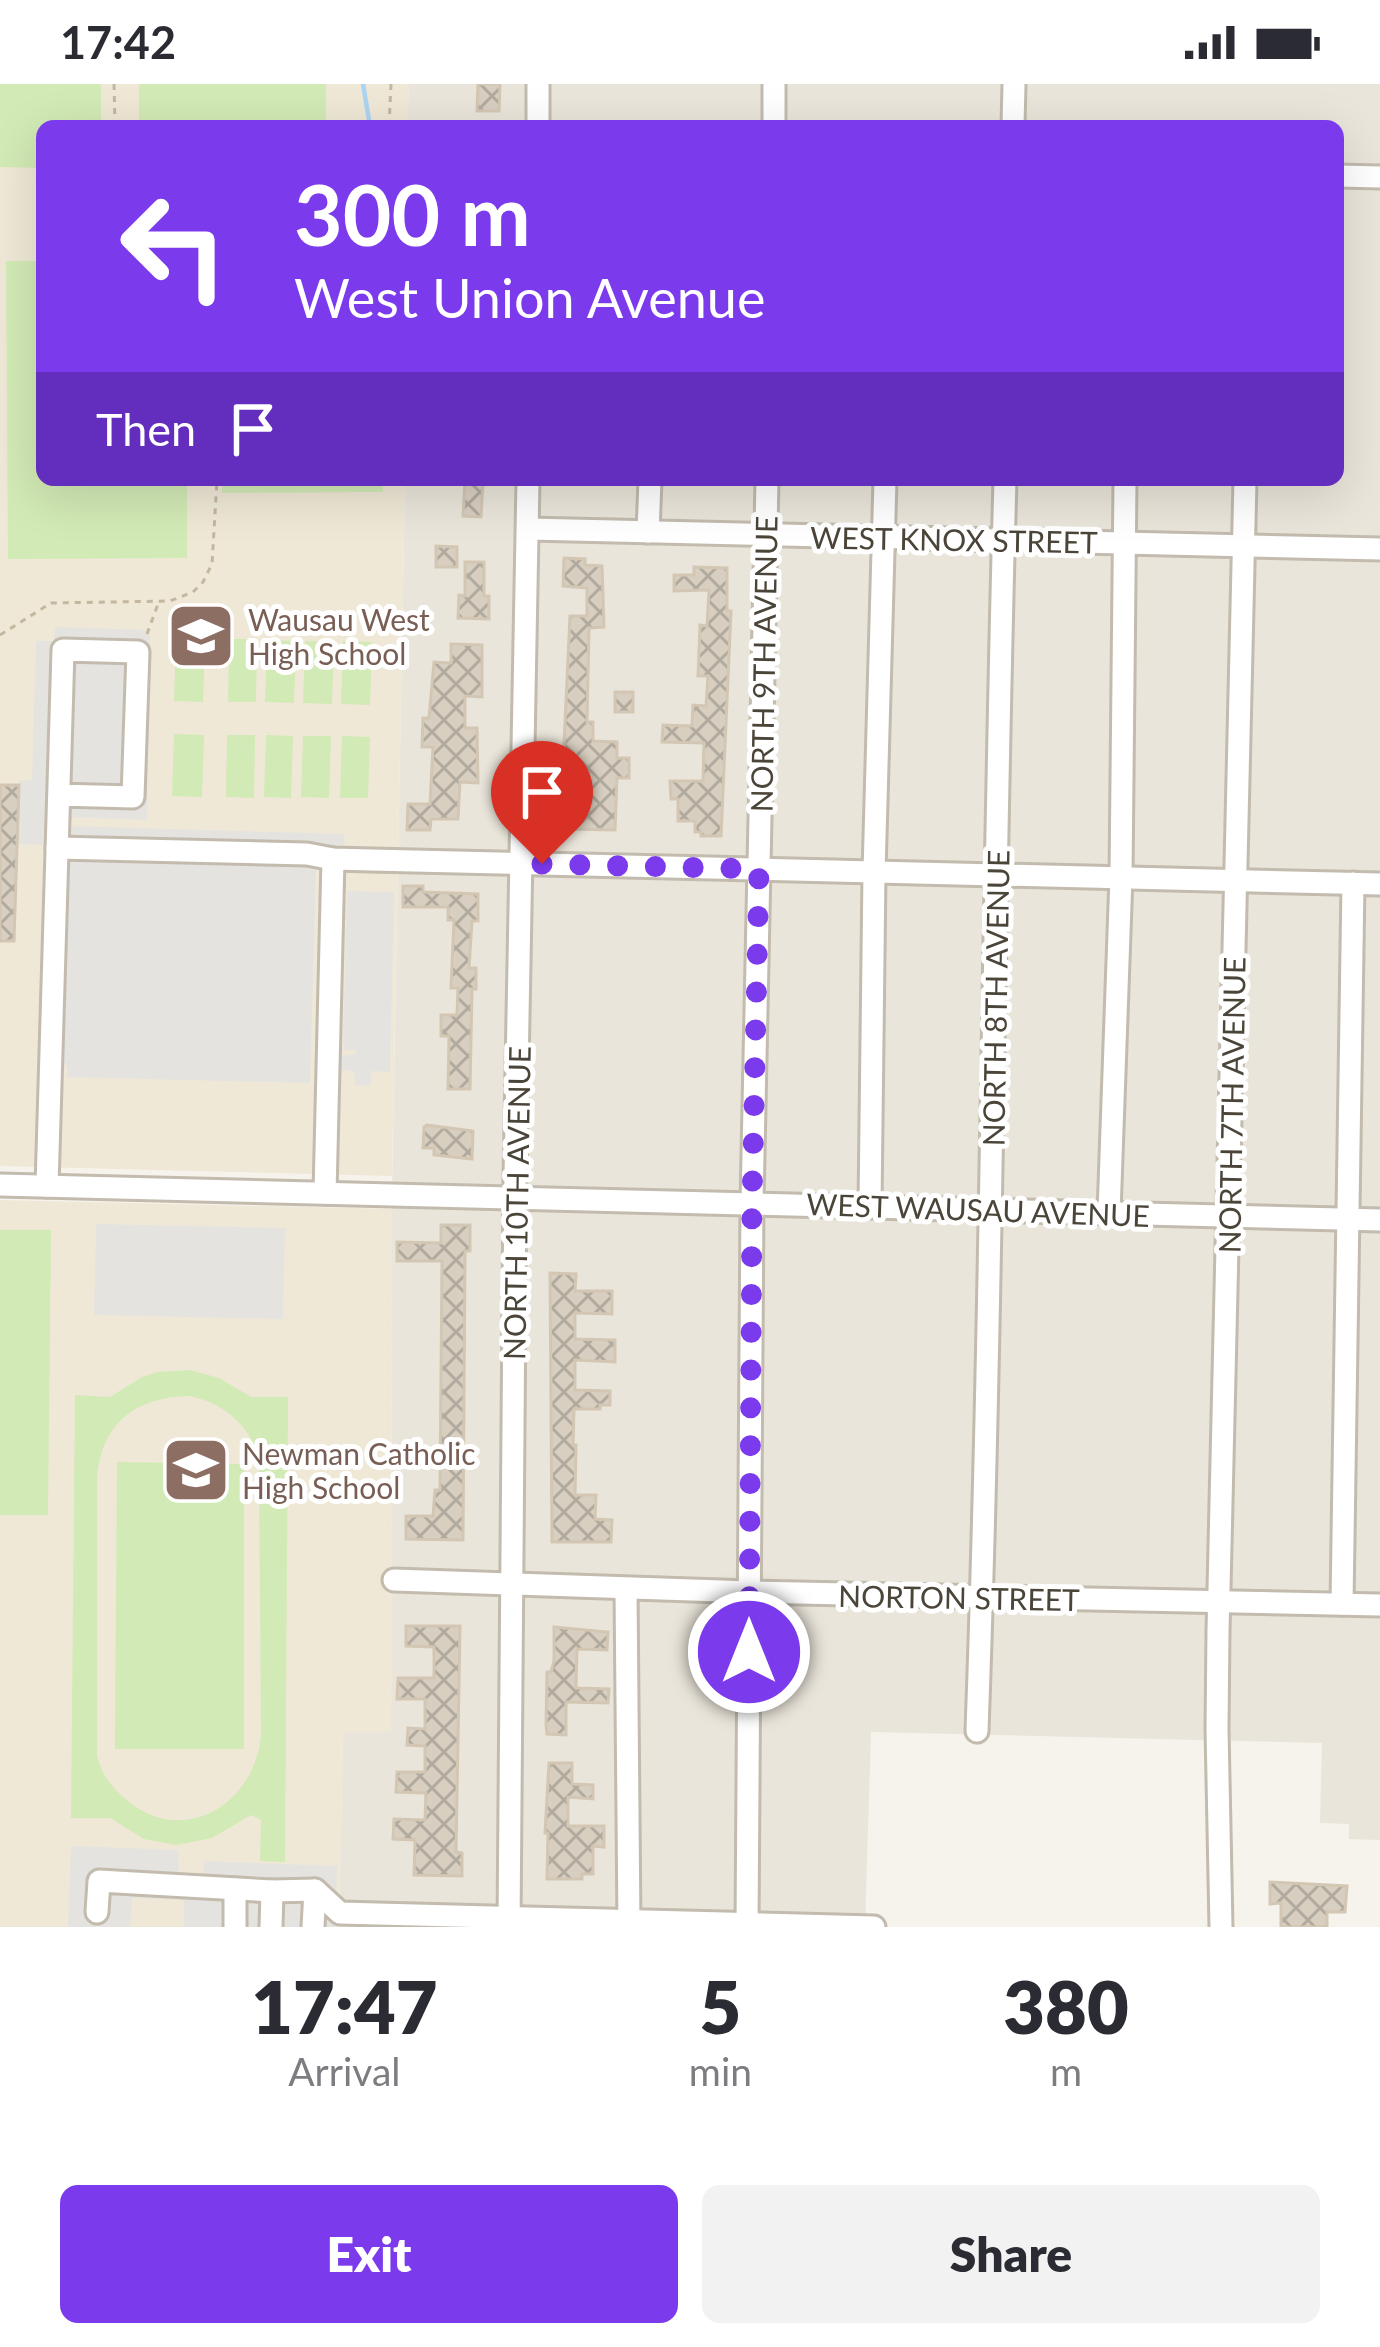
<!DOCTYPE html>
<style>
body{margin:0;font-family:Lato,sans-serif;background:#f2f2f3;color:#2b2b33;height:100vh;display:flex;flex-direction:column;font-size:45px;white-space:nowrap}
*{box-sizing:border-box;margin:0}
p{font-size:39px;color:#7c7c81}
.icon{flex:none;width:66px;height:66px;fill:none;stroke:currentColor;stroke-width:2;stroke-linecap:round;stroke-linejoin:round}
.map{position:relative;height:1843px;overflow:hidden}
.drawer{display:flex;flex-direction:column;background:#fff;flex:1}
.drawer>*{flex:none}
.top-card{position:absolute;left:36px;top:36px;width:1308px;height:366px;border-radius:18px;box-shadow:0 12px 48px #0002;background:#7c3aed;color:#fff;overflow:hidden}
.pin{position:absolute;display:grid;place-items:center;width:102px;height:102px;color:#fff;margin:-123px -51px;border-radius:50% 50% 50% 0;rotate:-45deg;box-shadow:0 0 12px #0007}
.pin .icon{rotate:45deg}
.me{position:absolute;width:132px;margin:-66px;rotate:0deg;stroke-linejoin:round;filter:drop-shadow(0 0 9px #0008)}
.turn{display:flex;align-items:center;gap:42px;height:252px;padding:0 60px;font-size:54px}
.turn .icon{width:156px;height:156px;stroke-width:2.5}
.turn b{display:block;font-size:84px;line-height:102px}
.then{display:flex;align-items:center;height:114px;padding:0 60px;background:#0003;gap:24px;font-size:45px}
.eta{display:flex;justify-content:space-evenly;align-items:center;height:204px;text-align:center}
.eta b{font-size:72px;font-weight:800;line-height:84px}
.button{display:flex;gap:24px;margin-top:auto;padding:24px 60px}
.button a{flex:1;height:138px;border-radius:18px;background:#7c3aed;color:#fff;font-size:48px;font-weight:800;line-height:138px;text-align:center}
.button a+a{background:#f2f2f3;color:#2b2b33}
.status{display:flex;justify-content:space-between;align-items:center;height:84px;padding:0 60px;background:#fff;direction:ltr}
.status svg{height:33px;fill:currentColor}
.map>svg:first-child{display:block}
.residential{fill:#eae5da}
.education{fill:#efe8d6}
.grass{fill:#d2eab5;fill-rule:evenodd}
.parking{fill:#e5e3e0}
.lines{fill:none;stroke-linecap:round;stroke-linejoin:round}
.stream{stroke:#a9d4f2;stroke-width:4.5}
.building{fill:url(#building-cross-hatch);stroke:#d3c7b4;stroke-width:3}
.minor-casing{stroke:#c2bbae;stroke-width:27}
.path{stroke:#c4b79f;stroke-width:3;stroke-dasharray:6 6;stroke-linecap:butt}
.minor{stroke:#fff;stroke-width:21}
.route{stroke:#7c3aed;stroke-width:21;stroke-dasharray:0 37.8}
.labels{text-anchor:middle;dominant-baseline:central;stroke-width:10;stroke-linejoin:round;paint-order:stroke}
.street-label{font-size:30px;fill:#4b4439;stroke:#fff}
.education-label{font-size:30px;fill:#785e54;stroke:#fff;text-anchor:start}
</style>
<div class="status"><b>17:42</b><svg viewBox="0 0 49 12"><path d="M0 12V9h3v3zM5 12V6h3v6zM10 12V3h3v9zM15 12V0h3v12zM26 1h20v11H26zM47 4h2v5h-2z"/></svg></div>
<div class="map">
<svg width="1380" height="1843" viewBox="0 0 1380 1843">
<defs>
<pattern id="building-cross-hatch" width="8" height="8" patternUnits="userSpaceOnUse" patternTransform="scale(3)"><rect width="8" height="8" fill="#d8cfc1"/><path d="M0 0l8 8M0 8l8-8" fill="none" stroke="#b1aa9e"/></pattern>
</defs>
<rect width="100%" height="100%" fill="#f6f3ec"/>
<path class="residential" d="M409,0H1380V1756L1349,1755V1740L1320,1739L1322,1659L871,1648L865,1843H339L343,1648H391L392,1110L405,396H1338V42H549L407,37Z"/>
<g class="education">
<path d="M0,0H409L408,37L523,40L42,42V396H405L392,1092L0,1082Z"/>
<path d="M0,1116L392,1125L391,1648L343,1649L339,1843H0Z"/>
</g>
<g class="grass">
<path d="M0,0H101V42H42V84L0,83Z"/>
<rect x="139" y="0" width="187" height="42"/>
<path d="M6,177H42V396H187V474L8,475Z"/>
<path d="M222,396H383V408L222,409Z"/>
<path d="M176,554L205,555L203,618L174,617Z"/>
<path d="M229,555H257L256,618H228Z"/>
<path d="M267,556L296,557L294,619L265,618Z"/>
<path d="M305,557L334,558L332,620L303,619Z"/>
<path d="M343,557L372,558L370,621L341,620Z"/>
<path d="M174,650L204,651L202,713L172,712Z"/>
<path d="M227,651H255L254,714L226,713Z"/>
<path d="M266,651L293,652L291,714L264,713Z"/>
<path d="M303,652H331L329,714L301,713Z"/>
<path d="M342,652L370,653L368,714H340Z"/>
<path d="M0,1146H51L48,1431H0Z"/>
<path d="M190,1286L219,1294L251,1313H288L285,1778L260,1777L261,1736L251,1731L212,1754L176,1761L144,1755L110,1734H71L75,1311L110,1313L142,1293L158,1288ZM189,1312C222,1318 248,1340 259,1372L261,1652C254,1723 179,1766 122,1712C110,1701 101,1689 97,1672V1394C101,1339 136,1313 189,1312Z"/>
<path d="M117,1378L244,1380V1665H115Z"/>
</g>
<g class="parking">
<path d="M55,543L150,546L147,736L66,733L65,742L344,750V784H316L310,999L67,993V981L64,980L60,984L48,761L17,760L19,697L32,696L36,557H54Z"/>
<path d="M347,807L394,808L390,988L372,987L370,1002L355,1001L354,987L338,986V972L357,970L354,966H343Z"/>
<path d="M96,1140L285,1144L283,1235L94,1231Z"/>
<path d="M71,1762L178,1766L179,1789L203,1790L204,1777L337,1782L335,1843H184V1816L132,1814L130,1843H68Z"/>
</g>
<g class="lines">
<path class="stream" d="M363,0L370,42"/>
</g>
<g class="building">
<path d="M478,0H500L499,27H477Z"/>
<path d="M465,396H483L481,433L463,432Z"/>
<path d="M436,462L457,463V483H436Z"/>
<path d="M564,474L585,475V481L602,482L604,543L589,544L587,638H593V657L617,658V674H629V694H617L615,746L560,745L570,532H587V504L563,502Z"/>
<path d="M465,478H484V512H489V535L458,534L459,511L465,512Z"/>
<path d="M694,483L727,484V527H731L721,752H701V748H695V737H678V715H671L670,697H703L704,659L662,658L663,641L692,642L693,621L706,622L708,592H698L700,541L707,542L709,506L674,507V491H694Z"/>
<path d="M451,560L482,561V613L465,612V644H477L478,699L460,698L458,735H431L430,746H407L408,720H430L433,663H422L423,634H429L434,578L451,579Z"/>
<rect x="615" y="608" width="18" height="20"/>
<path d="M0,701H19L14,857H0Z"/>
<path d="M403,802H423V808L478,810V837H472L469,884H476V905H472L470,1005H448L449,952H441V931H457L458,904H451L454,836H448V823H403Z"/>
<path d="M427,1041L473,1047L472,1075L434,1071V1064H423L424,1043Z"/>
<path d="M441,1141H470V1167H465L463,1456L406,1455V1432H433L435,1406H440L442,1177H397V1158L441,1159Z"/>
<path d="M550,1189L576,1190L575,1207H612V1230L575,1229V1255L615,1256V1278L575,1276V1306L610,1307V1321H600V1325H574L573,1361H576L575,1411H596L595,1435L612,1436L611,1458H552Z"/>
<path d="M406,1542H460L456,1768L462,1769V1792L414,1791L415,1756L393,1755L394,1735L425,1736L426,1709L396,1708L397,1688H425V1662L407,1661L408,1644L425,1645V1615H397L398,1594H434V1563L406,1562Z"/>
<path d="M554,1543L608,1548L607,1566L577,1565L576,1604L609,1605L608,1619L566,1618V1651L547,1650L546,1641L547,1588H551L554,1577Z"/>
<path d="M549,1679H572V1700L593,1701V1715L568,1713V1742H604V1763L593,1762V1790H582V1795H547L548,1749H545Z"/>
<path d="M1270,1798L1347,1802L1345,1828H1327V1843H1281V1819L1270,1820Z"/>
</g>
<g class="lines">
<defs>
<g id="minor">
<path d="M538,42V0"/>
<path d="M774,42V0"/>
<path d="M1013,42L1014,0"/>
<path d="M1338,92L1380,93"/>
<path d="M528,445L1380,465"/>
<path d="M648,448L650,396"/>
<path d="M57,764L307,770L333,775L371,776L1380,800"/>
<path d="M0,1101L1380,1136"/>
<path d="M47,1102L63,566L138,568L133,713L59,711"/>
<path d="M325,1109L333,775"/>
<path d="M870,1122L874,788L885,396"/>
<path d="M1109,1129L1121,793L1125,396"/>
<path d="M394,1496L750,1508L1380,1521"/>
<path d="M626,1505L629,1843"/>
<path d="M1342,1520L1353,799"/>
<path d="M977,1647C992,1230 993,813 1005,396"/>
<path d="M97,1828L99,1797L272,1807L315,1806L340,1829L874,1843"/>
<path d="M235,1843V1805"/>
<path d="M271,1843L272,1807"/>
<path d="M313,1843L315,1806"/>
<path d="M509,1843L515,1093L528,396"/>
<path d="M747,1843L752,1119L767,396"/>
<path d="M1221,1843L1217,1645L1218,1547L1245,396"/>
</g>
</defs>
<use href="#minor" class="minor-casing"/>
<g class="path">
<path d="M114,0L115,42"/>
<path d="M389,42L391,0"/>
<path d="M147,550L158,520"/>
<path d="M0,551L51,519L170,517L193,508L203,498L212,480L217,396"/>
</g>
<use href="#minor" class="minor"/>
</g>
<g class="lines">
<path class="route" d="M542,780L759,785L752,1119L749,1568"/>
</g>
<defs>
<symbol id="school-square" viewBox="-11 -11 22 22"><rect x="-9" y="-9" width="18" height="18" rx="4" fill="#8d6e63" stroke="#fff"/><path d="M0-5L7-2L0 1L-7-2ZM-4 1L0 2.5L4 1V4Q0 6-4 4Z" fill="#fff"/></symbol>
</defs>
<g fill-rule="evenodd">
<use href="#school-square" x="163" y="514" width="76" height="76"/>
<use href="#school-square" x="158" y="1348" width="76" height="76"/>
</g>
<g class="labels">
<g class="street-label">
<text transform="translate(954 455) rotate(1)">WEST KNOX STREET</text>
<text transform="translate(763 580) rotate(-89)">NORTH 9TH AVENUE</text>
<text transform="translate(995 914) rotate(-89)">NORTH 8TH AVENUE</text>
<text transform="translate(1231 1021) rotate(-89)">NORTH 7TH AVENUE</text>
<text transform="translate(516 1119) rotate(-89)">NORTH 10TH AVENUE</text>
<text transform="translate(978 1125) rotate(2)">WEST WAUSAU AVENUE</text>
<text transform="translate(959 1513) rotate(1)">NORTON STREET</text>
</g>
<g class="education-label">
<text x="248" y="535">Wausau West<tspan x="248" dy="34">High School</tspan></text>
<text x="242" y="1369">Newman Catholic<tspan x="242" dy="34">High School</tspan></text>
</g>
</g>
</svg>
<div class="pin" style="left:542px;top:780px;background:#d93025"><svg class="icon" aria-label="arrive" viewBox="0 0 24 24"><path d="M6 21V4h12l-3 4 3 4H6"/></svg></div>
<svg class="me" style="left:749px;top:1568px" viewBox="-20 -20 40 40"><circle r="17" fill="#7c3aed" stroke="#fff" stroke-width="3"/><path d="M0-11L8 9 0 5-8 9z" fill="#fff"/></svg>
<div class="top-card">
<div class="turn"><svg class="icon" aria-label="left" viewBox="0 0 24 24"><path d="M17 20v-9H6M10 6l-5 5 5 5"/></svg><div><b>300 m</b>West Union Avenue</div></div>
<div class="then">Then<svg class="icon" aria-label="arrive" viewBox="0 0 24 24"><path d="M6 21V4h12l-3 4 3 4H6"/></svg></div>
</div>
</div>
<section class="drawer">
<div class="eta">
<div><b>17:47</b><p>Arrival</p></div>
<div><b>5</b><p>min</p></div>
<div><b>380</b><p>m</p></div>
</div>
<div class="button"><a>Exit</a><a>Share</a></div>
</section>
